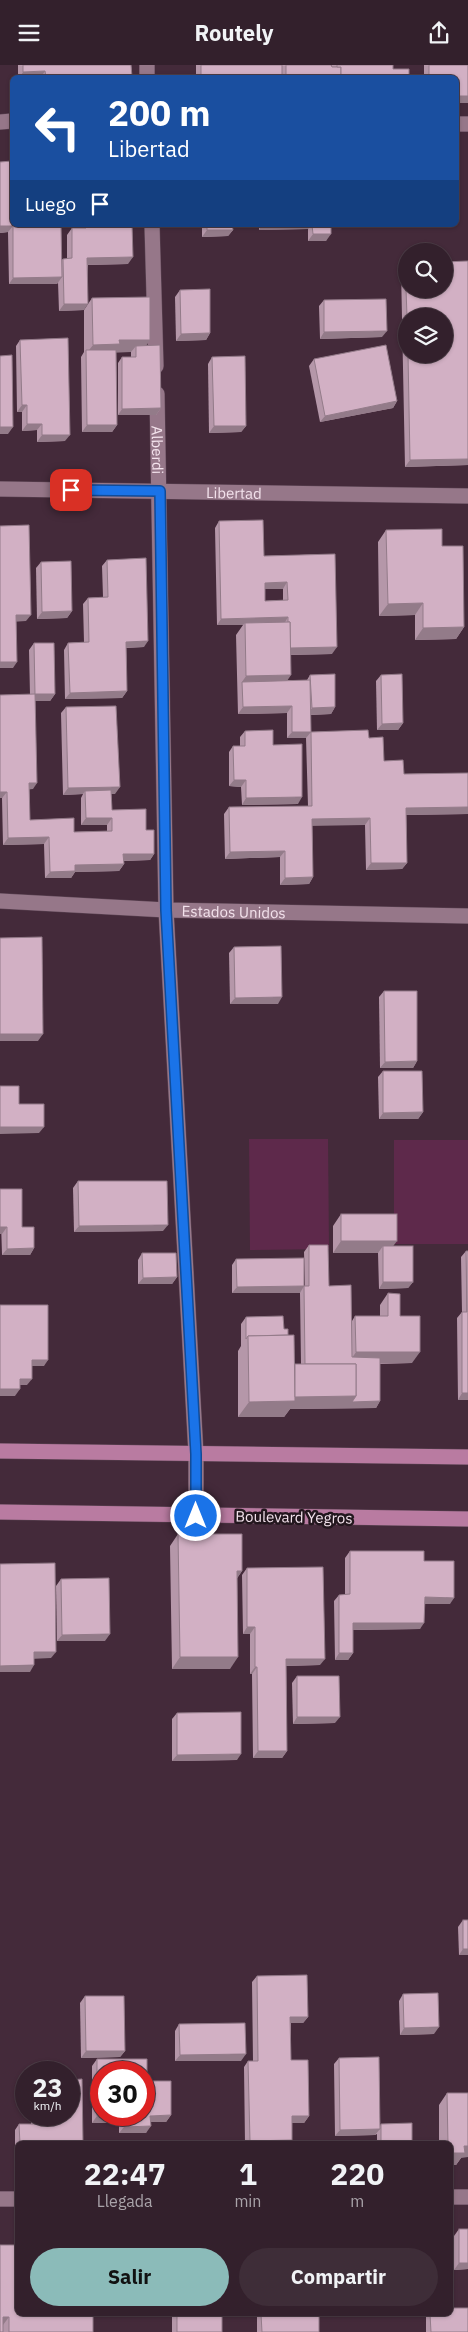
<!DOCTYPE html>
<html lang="es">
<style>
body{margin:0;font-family:"IBM Plex Sans",sans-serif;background:#3e2d38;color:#f1f3f6;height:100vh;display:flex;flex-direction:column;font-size:19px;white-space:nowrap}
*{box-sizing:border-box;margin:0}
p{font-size:16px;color:#a9a3a9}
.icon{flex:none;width:28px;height:28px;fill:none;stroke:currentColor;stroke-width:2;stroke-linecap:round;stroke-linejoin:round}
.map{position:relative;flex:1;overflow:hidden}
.panel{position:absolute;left:15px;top:2076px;width:438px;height:175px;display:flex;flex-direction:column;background:#33202c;border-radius:8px;box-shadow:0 1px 4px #0004,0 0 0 1px #4e3e48}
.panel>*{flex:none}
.hud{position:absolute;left:10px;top:10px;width:449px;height:152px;border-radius:8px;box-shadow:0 1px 4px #0004,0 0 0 1px #4e3e48;background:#1a4fa0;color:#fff;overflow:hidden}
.fabs{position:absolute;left:398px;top:178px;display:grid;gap:10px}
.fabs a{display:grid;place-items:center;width:55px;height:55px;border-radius:50%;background:#33202c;box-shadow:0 1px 4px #0004,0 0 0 1px #4e3e48;font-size:25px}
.speed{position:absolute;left:15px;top:1996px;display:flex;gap:10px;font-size:25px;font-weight:700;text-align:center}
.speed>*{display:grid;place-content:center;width:65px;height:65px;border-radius:50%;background:#33202c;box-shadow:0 1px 4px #0004,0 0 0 1px #4e3e48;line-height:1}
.speed small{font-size:12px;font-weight:400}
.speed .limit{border:8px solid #d22;background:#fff;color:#111}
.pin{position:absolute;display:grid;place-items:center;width:42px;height:42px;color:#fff;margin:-21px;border-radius:10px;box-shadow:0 2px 8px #0006}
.me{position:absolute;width:55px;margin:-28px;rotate:0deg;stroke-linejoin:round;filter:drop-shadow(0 0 4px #0008)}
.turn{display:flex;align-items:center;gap:18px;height:105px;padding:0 15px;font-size:22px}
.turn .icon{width:65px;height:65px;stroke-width:2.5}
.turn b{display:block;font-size:35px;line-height:42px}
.then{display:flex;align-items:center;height:48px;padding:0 15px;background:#0003;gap:10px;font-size:19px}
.eta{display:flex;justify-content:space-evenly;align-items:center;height:85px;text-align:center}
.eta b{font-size:30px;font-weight:800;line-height:35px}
.button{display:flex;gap:10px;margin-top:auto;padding:10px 15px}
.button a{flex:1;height:58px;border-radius:30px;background:#8bbbb9;color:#111;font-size:20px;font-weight:800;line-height:58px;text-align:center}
.button a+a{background:#3e2d38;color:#f1f3f6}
header{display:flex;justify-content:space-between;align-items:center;height:65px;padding:0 15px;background:#33202c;font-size:22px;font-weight:800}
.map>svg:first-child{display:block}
.green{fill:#5e294b}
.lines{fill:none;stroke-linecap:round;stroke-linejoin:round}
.minor-casing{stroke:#5e4756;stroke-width:16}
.major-casing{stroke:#5e4756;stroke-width:16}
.minor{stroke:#967789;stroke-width:15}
.major{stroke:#b97ba1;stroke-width:15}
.wall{fill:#b597a9;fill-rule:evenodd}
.shaded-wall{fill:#937b89}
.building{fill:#d2b0c4;stroke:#937b89;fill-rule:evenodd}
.route-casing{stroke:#114b97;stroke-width:12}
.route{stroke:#1a73e8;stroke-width:9}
.labels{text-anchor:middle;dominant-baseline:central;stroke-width:5;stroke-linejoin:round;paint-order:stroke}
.street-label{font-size:15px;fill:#f3e2ec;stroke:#23171e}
</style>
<header><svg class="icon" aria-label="menu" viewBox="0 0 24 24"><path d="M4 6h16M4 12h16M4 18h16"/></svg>Routely<svg class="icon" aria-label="share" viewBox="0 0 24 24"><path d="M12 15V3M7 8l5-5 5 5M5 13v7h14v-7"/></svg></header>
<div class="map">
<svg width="468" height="2267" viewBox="0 0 468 2267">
<rect width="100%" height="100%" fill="#442a3a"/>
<g class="green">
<path d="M249,1074H328L329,1184L250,1185Z"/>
<rect x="394" y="1075" width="74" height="104"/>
</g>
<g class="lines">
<defs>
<g id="minor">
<path d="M147,0V12"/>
<path d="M0,57L12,56"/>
<path d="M456,59H468"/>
<path d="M152,160L156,301"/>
<path id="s1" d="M157,329L166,845L196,1389V1451"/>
<path id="s2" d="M0,424L468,431"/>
<path id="s3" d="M0,836L166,845L468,851"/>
<path d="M450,2132H468"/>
<path d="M0,2134H18"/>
</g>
<g id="major">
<path d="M0,1386L468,1392"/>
<path d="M0,1447L468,1454"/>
</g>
</defs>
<use href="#minor" class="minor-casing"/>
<use href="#major" class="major-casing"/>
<use href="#minor" class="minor"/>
<use href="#major" class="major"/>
</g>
<g class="wall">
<path d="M18,0H131L132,12H18Z"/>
<path d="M196,0H331L332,2V0H393V4L409,12H196Z"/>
<path d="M424,0H468V38H456V12H424Z"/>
<path d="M0,97L61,195L63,194H67V170L72,163H78L76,160H132L128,199L88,200L84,245L59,246L58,217L57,219H9L8,167L0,168Z"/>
<path d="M202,160H232L233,165L228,171L202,172Z"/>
<path d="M259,160H331L326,176H308V164L259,165Z"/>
<path d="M468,196V400L405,402L401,204L406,197V224H444V197ZM406,251H444V289H406Z"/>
<path d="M180,225L210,268L206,275L176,276L175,232Z"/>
<path d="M92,233L146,280L161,343L156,350H118V298L122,292H131V287H116L117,360L112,367H82L81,292L84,287V245Z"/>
<path d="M324,235L382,272L320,274L319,241Z"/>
<path d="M20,275L65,376L37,377V365L22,366V347H17L16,281Z"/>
<path d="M212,292L246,361L241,367L209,368L208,299Z"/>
<path d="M314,294L397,336L393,343L320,357L309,301Z"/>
<path d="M219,456L264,491L335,489L332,589L290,590L287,615H307L310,610L335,642L331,649L310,650L311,667L369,673L384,696L404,709L468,708V749L406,750L407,798L402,804L366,805L365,760H312L313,812L309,819L280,820V792L225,794L224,749L229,742L308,741L306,673H287V648L238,649L236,570L243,560H217L215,463ZM265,524H283V535L265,536Z"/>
<path d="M386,465L442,481L464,562L456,574L415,575V550L379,551L378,477Z"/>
<path d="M107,495L144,582L126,583L127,626L122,633L65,634L64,585L68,578L84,577L83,539L88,533L103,532L102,501Z"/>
<path d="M41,497L72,546L67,553L37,554L36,503Z"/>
<path d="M34,578L55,629L50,636H35L33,724H29L30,755L74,767L107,766V760H81V733L83,729L63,730L61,648L66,642L115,729H111L112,745L146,765L154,789L150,795L124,796V799L119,806L75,807L71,813H45L44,779L3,780L2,733L30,630L29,585Z"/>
<path d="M381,610L403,658L398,665H377L376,616Z"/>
<path d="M245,666L273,680L298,739L242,740L241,722L229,721V687L233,681H240V672Z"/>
<path d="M234,882L278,939H230L229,888Z"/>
<path d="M384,926L417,996L413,1003H380L379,932Z"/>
<path d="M383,1006L423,1047L418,1054H379L378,1012Z"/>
<path d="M78,1116L163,1166L74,1167L73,1123Z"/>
<path d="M0,1124L34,1183L30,1190H2Z"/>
<path d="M341,1149L393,1181L413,1217L408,1223L379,1224L378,1188H333V1161Z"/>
<path d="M309,1180L329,1221L352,1256L355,1251H380V1240L388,1228L400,1251L412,1298L380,1299V1336L376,1343L290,1344L284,1352H238V1286L241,1281V1259L246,1252L284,1264L288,1270L295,1299H301L300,1228H232V1200L236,1194L305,1221L304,1187Z"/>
<path d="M466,1186L468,1335H458L457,1253L462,1247L461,1192Z"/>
<path d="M142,1188L177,1212L172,1219H138V1195Z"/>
<path d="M178,1469L242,1506L237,1513L230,1604H172L170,1481Z"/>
<path d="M350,1486L424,1496L450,1539H425L420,1564L353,1565V1588L348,1595H335L334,1536L339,1530H345V1493Z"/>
<path d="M247,1503L320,1600L286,1601L287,1686L282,1693H253L252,1609H250V1569H243L242,1510Z"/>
<path d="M61,1514L105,1576H57L56,1521Z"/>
<path d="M297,1611L335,1658L293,1659L292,1618Z"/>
<path d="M177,1648L237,1695L172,1696V1654Z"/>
<path d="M463,1855L468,1890H459L458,1862Z"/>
<path d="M257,1911L308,1952L303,1958H291V1995L309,2051L304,2058H292V2075L289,2079H245L244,2002L248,1996H253L252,1917Z"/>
<path d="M403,1929L434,1969L400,1970L399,1936Z"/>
<path d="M85,1931L125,1986L120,1992L81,1993L80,1938Z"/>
<path d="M179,1959L241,1996H175V1966Z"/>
<path d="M339,1993L380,2061L381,2059L412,2079H377V2069L375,2070L335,2071L334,1999Z"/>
<path d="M97,1994L147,2016L171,2050L166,2057H150L146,2068H119V2058H92V2001Z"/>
<path d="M70,2015L83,2079H18V2098H15V2065L19,2059H31V2050H69V2017Z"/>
<path d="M447,2028L461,2093L456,2100H450V2079H439V2040Z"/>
<path d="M459,2164H468V2204L454,2205V2171Z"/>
<path d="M0,2180L93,2267H0Z"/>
<rect x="172" y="2249" width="50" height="18"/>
<rect x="257" y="2249" width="62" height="18"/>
<path d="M426,2249H450L468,2267H426Z"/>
</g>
<g class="shaded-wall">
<path d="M45,6L41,12H20L23,7Z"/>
<rect x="456" y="31" width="12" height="7"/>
<path d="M262,160H311L308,164L259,165Z"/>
<path d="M0,161H13L8,167L0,168Z"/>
<path d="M207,165H233L228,171L202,172Z"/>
<path d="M313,169H331L326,176H308Z"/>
<path d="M133,192L128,199L83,200L87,193Z"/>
<path d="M62,212L57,219H9L13,213Z"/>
<path d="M64,239H88L84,245L59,246Z"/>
<path d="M387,266L382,272L320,274L324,267Z"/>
<path d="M210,268L206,275L176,276L181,269Z"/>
<path d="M119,275H150L142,287L136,281L131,287L86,289L93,280Z"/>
<path d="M397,336L393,343L320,357L325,351Z"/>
<path d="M22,340H27L22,347H17Z"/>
<path d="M161,343L156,350H118L122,344Z"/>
<path d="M27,359H42L37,365L22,366Z"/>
<path d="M87,360H117L112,367H82Z"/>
<path d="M214,361H246L241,367L209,368Z"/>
<path d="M0,362H13L8,369H0Z"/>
<path d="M42,370H70L65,376L37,377Z"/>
<path d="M468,394V400L405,402L410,395Z"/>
<path d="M287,517L283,524H260L265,518Z"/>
<path d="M423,538L415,550L379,551L388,539Z"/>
<path d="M72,546L67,553L37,554L42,547Z"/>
<path d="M16,550H31L26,556L11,557Z"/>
<path d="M288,552L284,559L245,558L243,560H217L221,554Z"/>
<path d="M464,562L456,574L415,575L423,563Z"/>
<path d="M148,576L144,582L121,583L126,577Z"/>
<path d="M337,582L332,589L284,590L289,583Z"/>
<path d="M0,597H17L13,603H0Z"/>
<path d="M291,610L283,622L242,617L246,611Z"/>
<path d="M127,626L122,633L65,634L70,628Z"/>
<path d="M35,629H55L50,636H31Z"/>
<path d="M292,641L287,648L238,649L243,642Z"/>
<path d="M335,642L331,649L307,650L312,643Z"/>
<path d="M403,658L398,665H377L382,659Z"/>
<path d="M292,667H311L306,673H287Z"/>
<path d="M234,715H246L241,722L229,721Z"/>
<path d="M29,718H37L33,724L24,725Z"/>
<path d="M120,722L115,729H85V726L83,729L63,730L68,723Z"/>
<path d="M0,727H7L2,733H0Z"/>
<path d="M302,732L298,739L242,740L246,733Z"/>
<path d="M468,742V749L401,750L406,743Z"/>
<path d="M86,753H112L107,760H81Z"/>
<path d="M370,753L365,760L308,761L312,754Z"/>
<path d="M49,772L44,779L3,780L8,773Z"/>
<path d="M285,786L280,792L225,794L230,787Z"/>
<path d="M123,789H154L150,795L119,796Z"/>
<path d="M371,798H407L402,804L366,805Z"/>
<path d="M124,799L119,806L75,807L71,813H45L50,807L75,800Z"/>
<path d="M313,812L309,819L280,820L285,813Z"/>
<path d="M282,932L278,939H230L235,933Z"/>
<path d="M0,969H43L38,976H0Z"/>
<path d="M417,996L413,1003H380L385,997Z"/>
<path d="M423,1047L418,1054H379L383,1048Z"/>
<path d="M0,1062H44L39,1068L0,1069Z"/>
<path d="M168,1160L163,1166L74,1167L79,1161Z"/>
<path d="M0,1162H7L2,1169H0Z"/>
<path d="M341,1176H397L388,1188L383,1181L378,1188H333Z"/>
<path d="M34,1183L30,1190H2L7,1184Z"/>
<path d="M177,1212L172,1219H138L143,1213Z"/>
<path d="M383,1217H413L408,1223L379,1224Z"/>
<path d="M304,1221L300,1228H232L237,1222Z"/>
<path d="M356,1287H420L412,1298L348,1299Z"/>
<path d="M32,1295H48L44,1301H27Z"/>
<path d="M20,1314H32L27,1320H16Z"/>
<path d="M0,1324H20L15,1331H0Z"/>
<path d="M462,1328H468V1335H458Z"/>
<path d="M356,1331L380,1336L376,1343L290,1344L284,1352H238L249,1337L292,1332Z"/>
<path d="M237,1506H242L234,1518Z"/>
<path d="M425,1532L454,1533L450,1539H420Z"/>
<path d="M353,1558H424L420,1564L348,1565Z"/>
<path d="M247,1562H255L250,1569H243Z"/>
<path d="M110,1569L105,1576H57L62,1570Z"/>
<path d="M34,1587H56L51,1593L30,1594Z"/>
<path d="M339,1588H353L348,1595H335Z"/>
<path d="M180,1592H238L230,1604H172Z"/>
<path d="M286,1594H325L320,1600L281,1601Z"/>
<path d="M34,1600L30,1607H0V1601Z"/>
<path d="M255,1602H257L252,1609H250Z"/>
<path d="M297,1652H340L335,1658L293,1659Z"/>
<path d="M258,1686H287L282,1693H253Z"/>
<path d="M241,1689L237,1695L172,1696L177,1690Z"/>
<path d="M463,1884H468V1890H459Z"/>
<path d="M290,1952H308L303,1958H286Z"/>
<path d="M439,1962L434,1969L400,1970L404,1963Z"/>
<path d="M86,1986H125L120,1992L81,1993Z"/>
<path d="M246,1989L241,1996H175L180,1990Z"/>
<path d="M171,2050L166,2057H146L150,2051Z"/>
<path d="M97,2051L123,2052L119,2058H92Z"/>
<path d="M292,2051H309L304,2058H287Z"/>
<path d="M151,2061L146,2068H119L124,2062Z"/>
<path d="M380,2064L375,2070L335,2071L340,2065Z"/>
<path d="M292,2075L289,2079H248L250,2076Z"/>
<path d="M464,2081H468V2092L461,2093L456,2100H450V2088Z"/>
<path d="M459,2198H468V2204L454,2205Z"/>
<path d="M363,2249H407L406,2250L361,2251Z"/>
<path d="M3,2252H9L0,2264Z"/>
</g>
<g class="building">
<path d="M23,0H131L132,12H46L45,6L23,7Z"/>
<rect x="201" y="0" width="81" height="12"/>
<path d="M286,0H331L332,2H341V12H286Z"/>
<path d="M337,0H393V4H409V12H341V2H337Z"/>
<path d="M429,0H468V31H456V12H429Z"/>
<path d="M12,96V160H61L62,212L13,213V161H0V97Z"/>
<path d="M85,160H132L133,192L87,193L88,239H64L63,194L72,193V163H86Z"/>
<path d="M207,160H232L233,165H207Z"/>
<path d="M312,160H331V169H313Z"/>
<path d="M468,196V394L410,395L408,289H444V251H407L406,224H444V197Z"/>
<path d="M210,224V268L181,269L180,225Z"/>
<path d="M150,232V275H119L120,279L93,280L92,233Z"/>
<path d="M386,234L387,266L324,267V235Z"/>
<path d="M68,273L70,370H42V359H27V340H22L20,275Z"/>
<path d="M160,280L161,343L122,344V292H136V281Z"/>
<path d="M386,280L397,336L325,351L314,294Z"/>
<path d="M86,285H116L117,360H87Z"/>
<path d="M12,290L13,362H0V291Z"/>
<path d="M245,291L246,361H214L212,292Z"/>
<path d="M263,455L264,491L335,489L337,582L290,583V557H288V552L221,554L219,456ZM287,517L288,535L265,536V518Z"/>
<path d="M29,460L31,550H16L17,597H0V461Z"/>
<path d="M442,464V481H463L464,562L423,563V538L388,539L386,465Z"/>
<path d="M146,493L148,576L126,577L127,626L70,628L68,578L89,577L88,533L108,532L107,495Z"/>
<path d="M71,496L72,546L42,547L41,497Z"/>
<path d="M290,557L291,610L246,611L245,558Z"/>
<path d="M34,578H54L55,629H35Z"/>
<path d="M335,609V642L312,643L310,610Z"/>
<path d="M402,609L403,658L382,659L381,610Z"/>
<path d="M310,615L311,667H292V641L243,642L242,617Z"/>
<path d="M35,629L37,718H29L30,755L74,753V767L112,766V753H86L85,726L111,725L112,745L146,744V765H154V789H123L124,799L75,800V806L50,807L49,772L8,773L7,727H0V630Z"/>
<path d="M116,641L120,722L68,723L66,642Z"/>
<path d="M273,665V680L302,679V732L246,733V715H234L233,681H245V666Z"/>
<path d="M368,665L369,673L383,672L384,696L403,695L404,709L468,708V742L406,743L407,798H371L370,753L312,754L313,812L285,813V786L230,787L229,742L312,741L311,667Z"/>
<path d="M42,872L43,969H0V873Z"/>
<path d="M281,881L282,932L235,933L234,882Z"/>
<path d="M384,926H417V996L385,997Z"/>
<path d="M383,1006H422L423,1047L383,1048Z"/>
<path d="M0,1021H19V1039H44V1062H0Z"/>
<path d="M78,1116H167L168,1160L79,1161Z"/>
<path d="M0,1124H22V1162H34V1183L7,1184V1162H0Z"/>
<rect x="341" y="1149" width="56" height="27"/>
<path d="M309,1180H328L329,1221L351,1220L352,1292L380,1293V1336L352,1337L356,1331V1299H305L304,1221H309Z"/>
<rect x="383" y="1181" width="30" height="36"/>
<path d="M466,1186H468V1328H462V1247H467Z"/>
<path d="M142,1188H176L177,1212L143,1213Z"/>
<path d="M304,1193V1221L237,1222L236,1194Z"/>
<path d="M388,1228L400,1229V1251H420V1287H356L355,1251H388Z"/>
<path d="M0,1240H48V1295H32V1314H20V1324H0Z"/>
<path d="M283,1251L284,1264H288V1270L248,1271L246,1274V1252Z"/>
<path d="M294,1270L295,1336L249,1337L248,1271Z"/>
<path d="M295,1299H356V1331L295,1332Z"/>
<path d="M178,1469H242V1506H237L238,1592H180Z"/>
<path d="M350,1486H424V1496H454V1533L425,1532L424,1558H353V1588H339V1530L350,1529Z"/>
<path d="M55,1498L56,1587H34V1600L0,1601V1499Z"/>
<path d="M323,1502L325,1594H286L287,1686H258L257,1602H255V1562H247V1503Z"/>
<path d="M109,1513L110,1569L62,1570L61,1514Z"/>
<path d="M297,1611H339L340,1652H297Z"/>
<path d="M241,1647V1689L177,1690V1648Z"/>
<rect x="463" y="1855" width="5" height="29"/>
<path d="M307,1910L308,1952H290L291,1995H308L309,2051H292V2075L250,2076L248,1996H258L257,1911Z"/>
<path d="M438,1928L439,1962L404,1963L403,1929Z"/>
<path d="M85,1931H124L125,1986H86Z"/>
<path d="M245,1958L246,1989L180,1990L179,1959Z"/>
<path d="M379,1992L380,2064L340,2065L339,1993Z"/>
<path d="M97,1994H147V2016H171V2050L150,2051L151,2061L124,2062L123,2052L97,2051ZM101,2008H144V2050H101Z"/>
<path d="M82,2014L83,2079H20L19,2059H36V2050H69V2036H71L70,2015Z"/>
<path d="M447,2028H468V2081H464L465,2088H450V2079H448Z"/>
<path d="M412,2058V2079H381V2059Z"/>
<rect x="459" y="2164" width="9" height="34"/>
<path d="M0,2180H18V2249H93V2267H9V2252H3V2267H0Z"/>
<path d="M450,2243H468V2267H431L430,2249H450Z"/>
<rect x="177" y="2249" width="45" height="18"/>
<path d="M261,2249H319V2267H262Z"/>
</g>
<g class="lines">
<defs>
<path id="route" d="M71,425L160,426L166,845L196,1389V1451"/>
</defs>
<use href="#route" class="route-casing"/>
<use href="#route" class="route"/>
</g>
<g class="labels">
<g class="street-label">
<text stroke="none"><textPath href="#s1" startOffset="56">Alberdi</textPath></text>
<text stroke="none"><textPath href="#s2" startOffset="234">Libertad</textPath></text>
<text stroke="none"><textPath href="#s3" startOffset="234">Estados Unidos</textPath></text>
<text transform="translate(294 1452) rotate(1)">Boulevard Yegros</text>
</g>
</g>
</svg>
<div class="fabs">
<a><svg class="icon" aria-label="search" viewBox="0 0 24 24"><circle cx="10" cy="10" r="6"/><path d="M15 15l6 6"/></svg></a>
<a><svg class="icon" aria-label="layers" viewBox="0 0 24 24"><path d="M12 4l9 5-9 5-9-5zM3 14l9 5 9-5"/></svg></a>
</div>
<div class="speed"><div>23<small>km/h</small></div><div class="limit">30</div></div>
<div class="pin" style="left:71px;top:425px;background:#d93025"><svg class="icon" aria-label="arrive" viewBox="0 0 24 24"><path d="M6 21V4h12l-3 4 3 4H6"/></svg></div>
<svg class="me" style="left:196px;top:1451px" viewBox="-20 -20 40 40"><circle r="17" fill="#1a73e8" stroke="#fff" stroke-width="3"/><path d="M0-11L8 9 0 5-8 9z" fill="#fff"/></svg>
<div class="hud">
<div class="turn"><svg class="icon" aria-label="left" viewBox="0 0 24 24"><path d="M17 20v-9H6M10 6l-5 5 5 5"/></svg><div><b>200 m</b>Libertad</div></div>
<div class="then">Luego<svg class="icon" aria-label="arrive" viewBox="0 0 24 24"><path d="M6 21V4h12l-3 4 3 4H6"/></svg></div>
</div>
<section class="panel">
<div class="eta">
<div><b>22:47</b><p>Llegada</p></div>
<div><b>1</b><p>min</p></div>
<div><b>220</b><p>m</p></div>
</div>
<div class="button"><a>Salir</a><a>Compartir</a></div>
</section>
</div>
